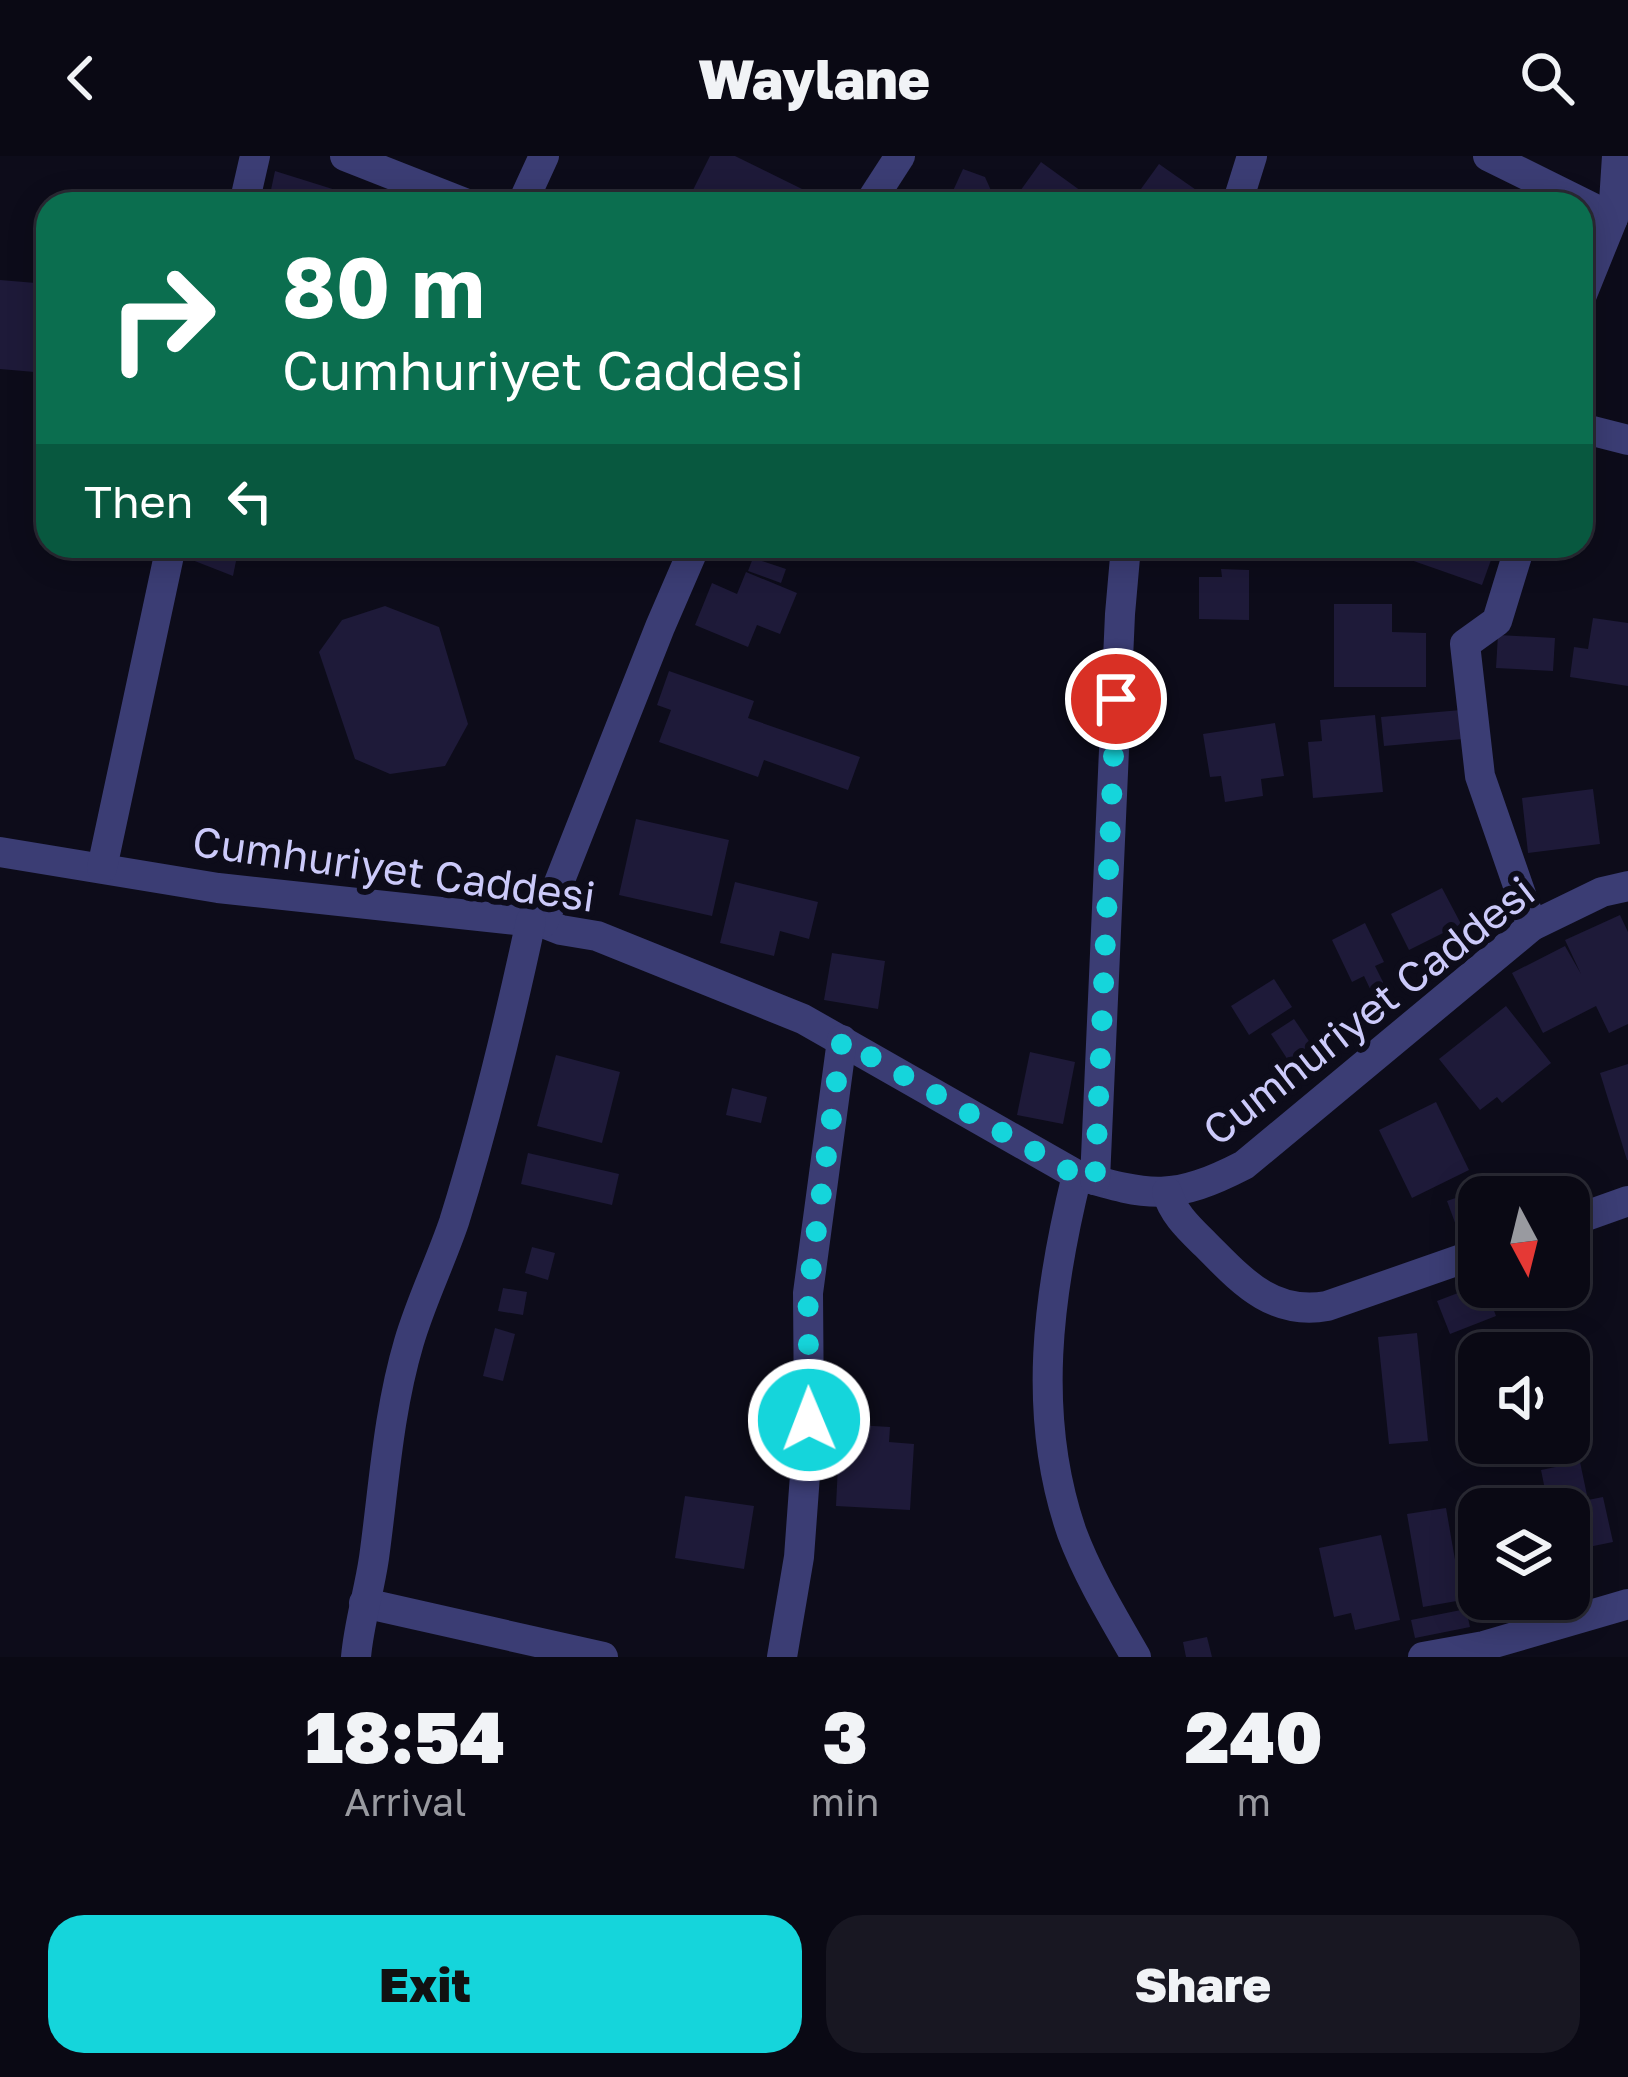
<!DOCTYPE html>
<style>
body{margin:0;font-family:"Golos Text",sans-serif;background:#181722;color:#f1f3f6;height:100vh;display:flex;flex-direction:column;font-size:45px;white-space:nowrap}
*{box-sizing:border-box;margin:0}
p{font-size:39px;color:#999aa0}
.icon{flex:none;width:66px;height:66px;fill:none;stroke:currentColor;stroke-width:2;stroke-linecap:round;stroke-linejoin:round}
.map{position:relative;height:1501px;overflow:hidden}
.sheet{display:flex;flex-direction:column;background:#0a0914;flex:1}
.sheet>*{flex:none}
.hud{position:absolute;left:36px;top:36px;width:1557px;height:366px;border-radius:36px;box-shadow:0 6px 30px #0003,0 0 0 3px #2a2a34;background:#0b6e4f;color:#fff;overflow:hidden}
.needle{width:78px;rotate:173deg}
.controls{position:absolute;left:1458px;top:1020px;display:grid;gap:24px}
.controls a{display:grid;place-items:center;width:132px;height:132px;border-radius:24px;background:#0a0914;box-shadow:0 6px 30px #0003,0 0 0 3px #2a2a34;font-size:60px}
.pin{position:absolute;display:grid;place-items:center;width:102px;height:102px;color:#fff;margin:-51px;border:6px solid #fff;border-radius:50%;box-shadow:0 3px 12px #0007}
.me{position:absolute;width:132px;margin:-66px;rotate:359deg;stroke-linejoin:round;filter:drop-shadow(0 0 9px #0008)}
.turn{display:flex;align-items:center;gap:42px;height:252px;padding:0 48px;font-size:54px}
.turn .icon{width:156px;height:156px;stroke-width:2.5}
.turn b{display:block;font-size:84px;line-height:102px}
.then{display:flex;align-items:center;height:114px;padding:0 48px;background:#0003;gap:24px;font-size:45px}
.eta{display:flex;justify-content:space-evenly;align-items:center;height:204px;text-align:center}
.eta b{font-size:72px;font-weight:800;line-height:84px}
.primary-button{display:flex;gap:24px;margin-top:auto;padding:24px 48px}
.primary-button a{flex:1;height:138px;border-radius:36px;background:#15d5db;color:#111;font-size:48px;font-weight:800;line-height:138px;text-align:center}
.primary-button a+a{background:#181722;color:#f1f3f6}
header{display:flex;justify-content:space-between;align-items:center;height:156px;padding:0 48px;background:#0a0914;font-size:54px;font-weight:800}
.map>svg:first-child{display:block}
.building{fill:#1e1a39}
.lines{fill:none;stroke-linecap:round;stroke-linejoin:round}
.minor{stroke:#3b3d74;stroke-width:30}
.route{stroke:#15d5db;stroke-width:21;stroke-dasharray:0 37.8}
.labels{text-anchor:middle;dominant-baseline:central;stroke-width:12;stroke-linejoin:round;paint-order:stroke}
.street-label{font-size:42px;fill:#cccafa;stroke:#0d0c1a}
</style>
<header><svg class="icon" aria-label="back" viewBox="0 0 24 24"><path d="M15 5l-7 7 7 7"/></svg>Waylane<svg class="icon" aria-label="search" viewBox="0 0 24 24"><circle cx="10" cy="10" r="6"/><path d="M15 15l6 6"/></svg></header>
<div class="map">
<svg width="1628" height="1501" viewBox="0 0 1628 1501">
<rect width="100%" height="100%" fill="#0d0c1a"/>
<g class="building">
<path d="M710,0H735L802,33L794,48H686Z"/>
<path d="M1041,6L1099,48H1017L1013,45Z"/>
<path d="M1159,8L1199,36L1191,48H1139L1133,44Z"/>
<path d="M963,13L985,21L997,48H947Z"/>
<path d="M275,15L358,41L355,48H268Z"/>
<path d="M0,124L48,128L46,217L0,213Z"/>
<path d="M184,390H239L233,420L182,400Z"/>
<path d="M1412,390H1496L1482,429L1408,403Z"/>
<path d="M753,402L786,413L781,427L748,415Z"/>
<path d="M1221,413L1249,414V464L1199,463V421H1222Z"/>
<path d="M746,416L797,437L780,478L757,469L748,491L695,469L712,427L737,438Z"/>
<path d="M1334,448H1392V476L1426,477V531H1334Z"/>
<path d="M385,450L439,471L468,568L445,610L390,618L355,603L319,496L342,464Z"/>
<path d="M1593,462L1628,467V530L1570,521L1574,491L1588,493Z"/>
<path d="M1498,479L1555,482L1553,515L1496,512Z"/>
<path d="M669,515L754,545L748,562L860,601L848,634L764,604L758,621L659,586L671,554L657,549Z"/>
<path d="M1461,554L1463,583L1384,590L1381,561Z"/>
<path d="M1375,559L1383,636L1313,642L1308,586L1322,585L1320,564Z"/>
<path d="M1275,567L1284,620L1261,623L1263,640L1225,646L1221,620L1210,621L1203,578Z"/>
<path d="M1593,633L1600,688L1528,697L1522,642Z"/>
<path d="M636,663L729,684L712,760L619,739Z"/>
<path d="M735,726L818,746L809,783L780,775L774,800L720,787Z"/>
<path d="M1442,732L1461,768L1409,794L1391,758Z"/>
<path d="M1620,759L1628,776V868L1609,877L1596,850L1543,877L1512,817L1565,790L1581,818L1565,784Z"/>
<path d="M1365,767L1384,806L1375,810L1386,832L1373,839L1364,820L1352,826L1332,784Z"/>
<path d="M832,797L885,805L878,853L824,844Z"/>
<path d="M1274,823L1292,851L1249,879L1231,850Z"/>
<path d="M1506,850L1551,907L1502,947L1497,941L1480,954L1439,903Z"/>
<path d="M1294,863L1323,906L1299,921L1271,878Z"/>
<path d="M1030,896L1075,906L1063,968L1017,959Z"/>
<path d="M556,899L620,916L602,987L537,970Z"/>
<path d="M1628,908V1004H1627L1600,917Z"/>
<path d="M732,932L767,941L761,967L726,959Z"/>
<path d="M1436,946L1469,1014L1412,1042L1379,974Z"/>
<path d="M528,997L619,1018L612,1049L521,1028Z"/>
<path d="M1464,1039L1474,1066L1457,1072L1447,1045Z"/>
<path d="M532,1091L555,1097L548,1124L525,1117Z"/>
<path d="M1479,1129L1485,1131L1496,1160L1450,1178L1437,1145Z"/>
<path d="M503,1132L527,1136L523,1159L498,1155Z"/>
<path d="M495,1172L515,1178L503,1225L483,1220Z"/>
<path d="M1417,1177L1428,1285L1389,1288L1378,1181Z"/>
<path d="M840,1268L890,1271L889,1286L914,1288L910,1354L836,1350Z"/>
<path d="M1580,1306L1588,1344L1603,1341L1613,1386L1569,1395V1353H1549L1541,1314Z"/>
<path d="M685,1340L754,1350L744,1413L675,1402Z"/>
<path d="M1446,1352L1462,1444L1423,1451L1407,1358Z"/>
<path d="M1381,1379L1400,1464L1355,1474L1351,1457L1334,1461L1319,1392Z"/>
<path d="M1466,1453L1470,1471L1415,1482L1411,1464Z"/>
<path d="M1207,1481L1212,1501H1186L1183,1486Z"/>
</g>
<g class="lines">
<g class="minor">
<path d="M345,0L467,48"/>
<path d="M1488,0L1613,62"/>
<path d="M244,48L255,0"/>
<path d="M522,48L544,0"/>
<path d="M869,48L900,0"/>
<path d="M1237,48L1252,0"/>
<path d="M1581,141L1613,62L1617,0"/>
<path d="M1581,272L1628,284"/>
<path d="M1520,390L1497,465L1465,488L1480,620L1532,770"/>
<path d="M0,696L218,732L543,767L561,774L597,780L803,863L1077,1019C1150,1041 1174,1045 1244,1009L1532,770L1602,736L1628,730"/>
<path d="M102,712L171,390"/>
<path d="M543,767L660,471L695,390"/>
<path d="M1077,1019C1048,1137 1031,1259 1072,1377C1088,1420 1113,1461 1136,1501"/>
<path d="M1095,1024L1120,458L1126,390"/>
<path d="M1167,1036C1173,1058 1190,1073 1206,1089C1241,1124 1272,1160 1327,1150L1479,1097"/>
<path d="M1569,1066L1628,1045"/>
<path d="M364,1447L603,1501"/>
<path d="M356,1501C359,1467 369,1436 374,1402C384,1329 388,1257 409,1186C421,1145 440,1107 454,1066C485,967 509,867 531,765"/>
<path d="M782,1501L799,1401L809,1264L808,1137L842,884"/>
<path d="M1423,1501L1484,1490L1628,1448"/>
</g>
</g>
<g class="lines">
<path class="route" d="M809,1264L808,1137L842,884L1076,1019L1095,1024L1116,543"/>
</g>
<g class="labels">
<g class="street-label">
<text transform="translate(394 712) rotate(8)">Cumhuriyet Caddesi</text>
<text transform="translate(1368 854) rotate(-38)">Cumhuriyet Caddesi</text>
</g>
</g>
</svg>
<div class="controls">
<a><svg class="needle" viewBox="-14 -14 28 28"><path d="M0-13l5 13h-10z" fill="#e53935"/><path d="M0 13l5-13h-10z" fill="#999aa0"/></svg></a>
<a><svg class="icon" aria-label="sound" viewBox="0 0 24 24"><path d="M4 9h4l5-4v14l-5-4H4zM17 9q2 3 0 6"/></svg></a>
<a><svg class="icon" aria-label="layers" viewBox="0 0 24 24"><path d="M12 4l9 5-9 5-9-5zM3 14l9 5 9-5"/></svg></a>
</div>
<div class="pin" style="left:1116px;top:543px;background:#d93025"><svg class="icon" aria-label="arrive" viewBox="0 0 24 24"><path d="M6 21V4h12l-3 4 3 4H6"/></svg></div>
<svg class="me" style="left:809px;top:1264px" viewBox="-20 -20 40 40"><circle r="17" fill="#15d5db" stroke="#fff" stroke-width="3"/><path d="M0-11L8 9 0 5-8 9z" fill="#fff"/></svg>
<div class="hud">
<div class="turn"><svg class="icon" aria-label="right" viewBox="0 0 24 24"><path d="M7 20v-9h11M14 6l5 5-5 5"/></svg><div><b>80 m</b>Cumhuriyet Caddesi</div></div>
<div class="then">Then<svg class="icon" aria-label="left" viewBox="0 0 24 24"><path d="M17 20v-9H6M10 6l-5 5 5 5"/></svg></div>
</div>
</div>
<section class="sheet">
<div class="eta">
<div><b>18:54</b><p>Arrival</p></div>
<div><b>3</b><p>min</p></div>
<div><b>240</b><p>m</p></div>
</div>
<div class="primary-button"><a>Exit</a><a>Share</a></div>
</section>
